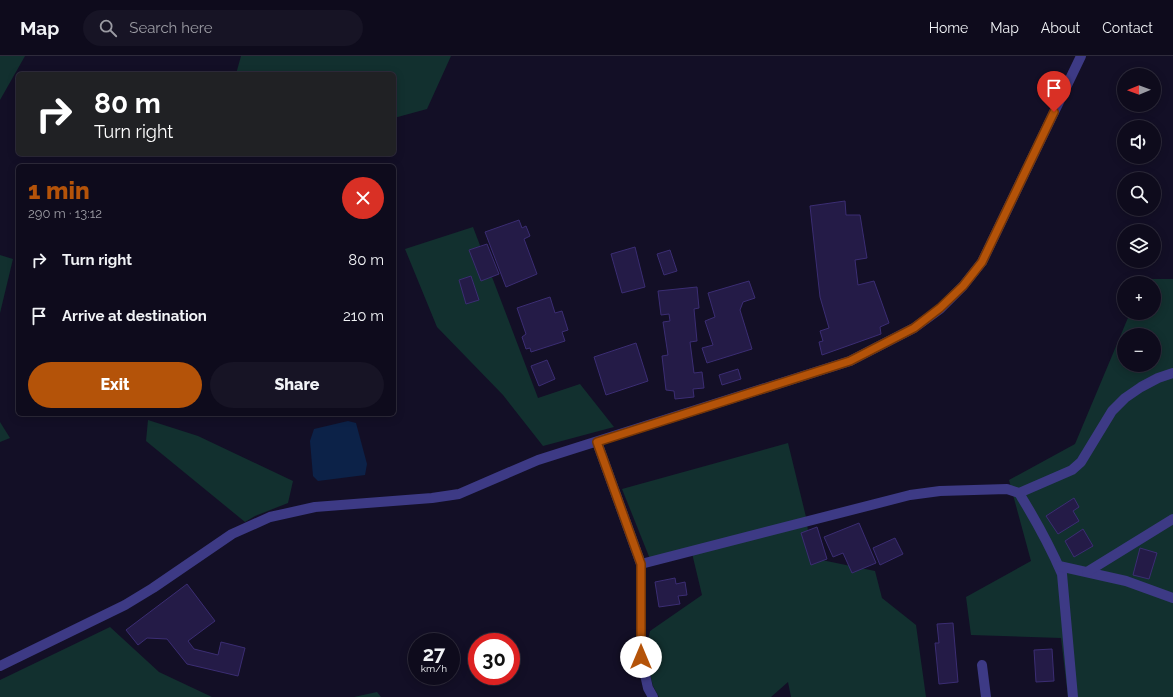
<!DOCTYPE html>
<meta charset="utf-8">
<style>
body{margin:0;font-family:Raleway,sans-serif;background:#171425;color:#f1f3f6;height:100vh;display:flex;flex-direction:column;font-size:15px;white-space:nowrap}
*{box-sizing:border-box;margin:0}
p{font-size:13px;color:#9b9ba3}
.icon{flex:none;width:22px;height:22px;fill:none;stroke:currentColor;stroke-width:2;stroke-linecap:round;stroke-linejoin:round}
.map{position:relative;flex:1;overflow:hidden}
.details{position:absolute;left:16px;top:108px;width:380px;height:252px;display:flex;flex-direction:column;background:#0e0b1c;border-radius:6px;box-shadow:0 2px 10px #0003,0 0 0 1px #2e2b3b}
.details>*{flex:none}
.hud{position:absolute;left:16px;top:16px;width:380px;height:84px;border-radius:6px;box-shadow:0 2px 10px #0003,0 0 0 1px #2e2b3b;background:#202124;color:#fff;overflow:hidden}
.needle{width:26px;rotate:269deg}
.buttons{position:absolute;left:1117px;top:12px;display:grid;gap:8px}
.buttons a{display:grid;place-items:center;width:44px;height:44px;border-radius:50%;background:#0e0b1c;box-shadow:0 2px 10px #0003,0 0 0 1px #2e2b3b;font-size:20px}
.speed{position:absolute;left:408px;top:577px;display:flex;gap:8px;font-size:20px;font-weight:700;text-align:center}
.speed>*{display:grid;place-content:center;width:52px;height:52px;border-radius:50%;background:#0e0b1c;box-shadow:0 2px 10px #0003,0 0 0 1px #2e2b3b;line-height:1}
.speed small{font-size:10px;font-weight:400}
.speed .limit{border:6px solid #d22;background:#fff;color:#111}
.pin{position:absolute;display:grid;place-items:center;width:34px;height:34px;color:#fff;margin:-41px -17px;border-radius:50% 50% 50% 0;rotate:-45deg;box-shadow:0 0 4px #0007}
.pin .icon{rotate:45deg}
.me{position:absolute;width:44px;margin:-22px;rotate:0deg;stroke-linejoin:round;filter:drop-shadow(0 0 3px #0008)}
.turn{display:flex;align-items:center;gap:14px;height:84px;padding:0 12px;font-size:18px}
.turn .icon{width:52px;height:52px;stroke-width:2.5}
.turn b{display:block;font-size:28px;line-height:34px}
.round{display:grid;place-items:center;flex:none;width:42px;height:42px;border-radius:21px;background:#171425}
.summary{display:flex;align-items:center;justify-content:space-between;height:68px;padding:0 12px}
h1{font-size:24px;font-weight:800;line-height:30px;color:#b45309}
.button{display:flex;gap:8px;margin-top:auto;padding:8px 12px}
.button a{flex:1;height:46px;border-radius:24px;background:#b45309;color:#fff;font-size:16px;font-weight:800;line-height:46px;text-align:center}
.button a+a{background:#171425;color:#f1f3f6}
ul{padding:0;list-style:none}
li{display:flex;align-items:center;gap:12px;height:56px;padding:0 12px}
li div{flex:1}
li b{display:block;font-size:15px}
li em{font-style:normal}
header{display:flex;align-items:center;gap:24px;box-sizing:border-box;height:56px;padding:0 20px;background:#0e0b1c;border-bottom:1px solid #2e2b3b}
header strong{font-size:19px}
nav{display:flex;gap:22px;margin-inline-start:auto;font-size:14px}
.search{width:280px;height:36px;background:#171425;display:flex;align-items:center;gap:10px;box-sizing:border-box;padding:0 14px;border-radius:22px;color:#9b9ba3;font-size:15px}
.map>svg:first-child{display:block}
.green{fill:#12302f;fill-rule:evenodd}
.water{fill:#0c2248}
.building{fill:#241b47;stroke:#3b2d73}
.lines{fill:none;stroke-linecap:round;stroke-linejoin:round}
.minor{stroke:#3d3a85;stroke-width:10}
.route-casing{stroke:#753606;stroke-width:10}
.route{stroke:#b45309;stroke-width:7}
</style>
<header>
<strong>Map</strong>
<div class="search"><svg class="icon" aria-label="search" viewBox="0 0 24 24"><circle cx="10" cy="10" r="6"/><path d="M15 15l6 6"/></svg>Search here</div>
<nav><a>Home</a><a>Map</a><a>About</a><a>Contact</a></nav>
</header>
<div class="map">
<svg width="1173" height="641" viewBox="0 0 1173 641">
<rect width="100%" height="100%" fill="#130f26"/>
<g class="green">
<path d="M0,0H25L0,44Z"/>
<path d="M241,0H451L427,53L394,62V18H236Z"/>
<path d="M473,171L538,342L580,328L614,371L543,390L503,339L437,271L405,193Z"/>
<path d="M0,199L13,203L0,257Z"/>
<path d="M1145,223H1173V641H1068L1061,582L971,579L966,541L1031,505L1009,424L1075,388L1130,257H1154V227H1143ZM1124,279H1154V309H1124Z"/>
<path d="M148,364L198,380L293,425L288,447L255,460L245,466L146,385Z"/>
<path d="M0,366L10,382L0,386Z"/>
<path d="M788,387L806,461L812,502L875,515L882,542L916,569L926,641H791L788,626L771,641H659L653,630L645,598L650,575L702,539L691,493L650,503L622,433Z"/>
<path d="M110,571L159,616L212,641H0V624Z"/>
<path d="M377,636L381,641H353H354Z"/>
</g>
<path class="water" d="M348,365L356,367L367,408L365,419L318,425L313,420L310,385L314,373Z"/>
<g class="building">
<path d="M845,145L846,159H860L867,202L855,204L858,229L874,225L889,267L880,271L881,278L822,299L819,286L823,285L820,275L829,272L820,241L810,150Z"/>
<path d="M519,164L522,172L526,170L530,180L524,183L537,218L506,231L485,176Z"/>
<path d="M487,188L499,218L481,225L469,194Z"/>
<path d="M635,191L645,231L622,237L611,198Z"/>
<path d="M670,194L677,215L664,219L657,198Z"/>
<path d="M471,220L479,244L466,248L459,224Z"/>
<path d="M749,225L755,242L743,246L740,254L752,293L707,307L702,292L713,289L705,265L715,261L708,237Z"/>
<path d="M697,231L699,252L694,253L697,285L690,286L694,317L702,316L704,332L693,333L694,341L675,343L674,335L666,334L662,300L668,299L663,266L670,265L669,258L661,259L658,235Z"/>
<path d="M550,241L555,257L562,255L568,274L562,276L565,285L531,296L530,292L526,293L522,281L526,278L517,252Z"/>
<path d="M636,287L648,325L606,339L594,301Z"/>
<path d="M547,304L555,323L539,330L531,310Z"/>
<path d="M738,313L741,323L722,329L719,319Z"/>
<path d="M1074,442L1079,451L1073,455L1079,465L1058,478L1046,460Z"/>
<path d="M859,467L876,507L852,517L843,497L833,501L824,481Z"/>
<path d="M817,471L827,503L811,509L801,477Z"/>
<path d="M1083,473L1093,490L1074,501L1065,485Z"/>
<path d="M895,482L903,498L880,509L873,492Z"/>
<path d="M1140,492L1157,497L1149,523L1133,519Z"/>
<path d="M675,522L676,528L685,526L687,539L678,540L680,548L659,551L655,526Z"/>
<path d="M187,528L215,565L188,585L194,593L218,599L221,586L245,592L238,620L187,608L167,583L147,582L138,589L126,574Z"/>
<path d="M953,567L958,626L939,628L935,587H939L937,568Z"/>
<path d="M1052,593L1054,625L1036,626L1034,594Z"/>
</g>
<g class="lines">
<g class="minor">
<path d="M597,386L641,508V601L648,632L653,641"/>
<path d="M1019,437C1035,463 1050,490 1062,518L1073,641"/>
<path d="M641,508L910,439L940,435L1007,433L1019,437L1072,414L1081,406L1112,355L1125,342L1141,331L1158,322L1173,317"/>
<path d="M1059,510L1126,525L1173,542"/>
<path d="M1087,516L1173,463"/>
<path d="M982,609L986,641"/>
<path d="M0,610L125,549L153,532L232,478L270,461L315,451L432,442L459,438L538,404L850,305L914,272L940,253L963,230L982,206L1081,0"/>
</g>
</g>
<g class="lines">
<defs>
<path id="route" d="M641,601V508L597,386L850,305L914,272L940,252L963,230L982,206L1054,56"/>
</defs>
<use href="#route" class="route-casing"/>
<use href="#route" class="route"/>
</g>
</svg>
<div class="buttons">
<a><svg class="needle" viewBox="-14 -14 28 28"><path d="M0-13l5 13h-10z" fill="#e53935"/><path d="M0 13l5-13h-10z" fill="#9b9ba3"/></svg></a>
<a><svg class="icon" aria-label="sound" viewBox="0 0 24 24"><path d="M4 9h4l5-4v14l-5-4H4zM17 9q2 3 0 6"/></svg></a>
<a><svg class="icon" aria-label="search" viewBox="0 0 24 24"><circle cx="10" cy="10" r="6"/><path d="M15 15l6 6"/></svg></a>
<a><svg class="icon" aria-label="layers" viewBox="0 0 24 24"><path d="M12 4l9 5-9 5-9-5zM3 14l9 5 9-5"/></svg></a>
<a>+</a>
<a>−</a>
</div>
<div class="speed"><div>27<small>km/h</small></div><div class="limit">30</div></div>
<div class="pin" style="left:1054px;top:56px;background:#d93025"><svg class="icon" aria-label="arrive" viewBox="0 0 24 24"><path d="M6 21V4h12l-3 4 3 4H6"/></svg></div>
<svg class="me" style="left:641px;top:601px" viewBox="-20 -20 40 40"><circle r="19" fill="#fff"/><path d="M0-13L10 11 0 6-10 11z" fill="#b45309"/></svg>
<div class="hud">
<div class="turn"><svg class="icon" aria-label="right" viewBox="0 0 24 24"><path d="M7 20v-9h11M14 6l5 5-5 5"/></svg><div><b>80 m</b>Turn right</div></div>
</div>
<section class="details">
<div class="summary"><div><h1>1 min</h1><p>290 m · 13:12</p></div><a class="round" style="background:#d93025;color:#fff"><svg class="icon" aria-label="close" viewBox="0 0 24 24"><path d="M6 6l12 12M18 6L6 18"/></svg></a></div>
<ul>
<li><svg class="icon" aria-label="right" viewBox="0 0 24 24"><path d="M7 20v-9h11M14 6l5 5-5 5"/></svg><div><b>Turn right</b></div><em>80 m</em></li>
<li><svg class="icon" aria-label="arrive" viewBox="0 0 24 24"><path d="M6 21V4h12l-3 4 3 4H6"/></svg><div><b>Arrive at destination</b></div><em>210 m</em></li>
</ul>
<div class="button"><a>Exit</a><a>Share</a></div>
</section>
</div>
